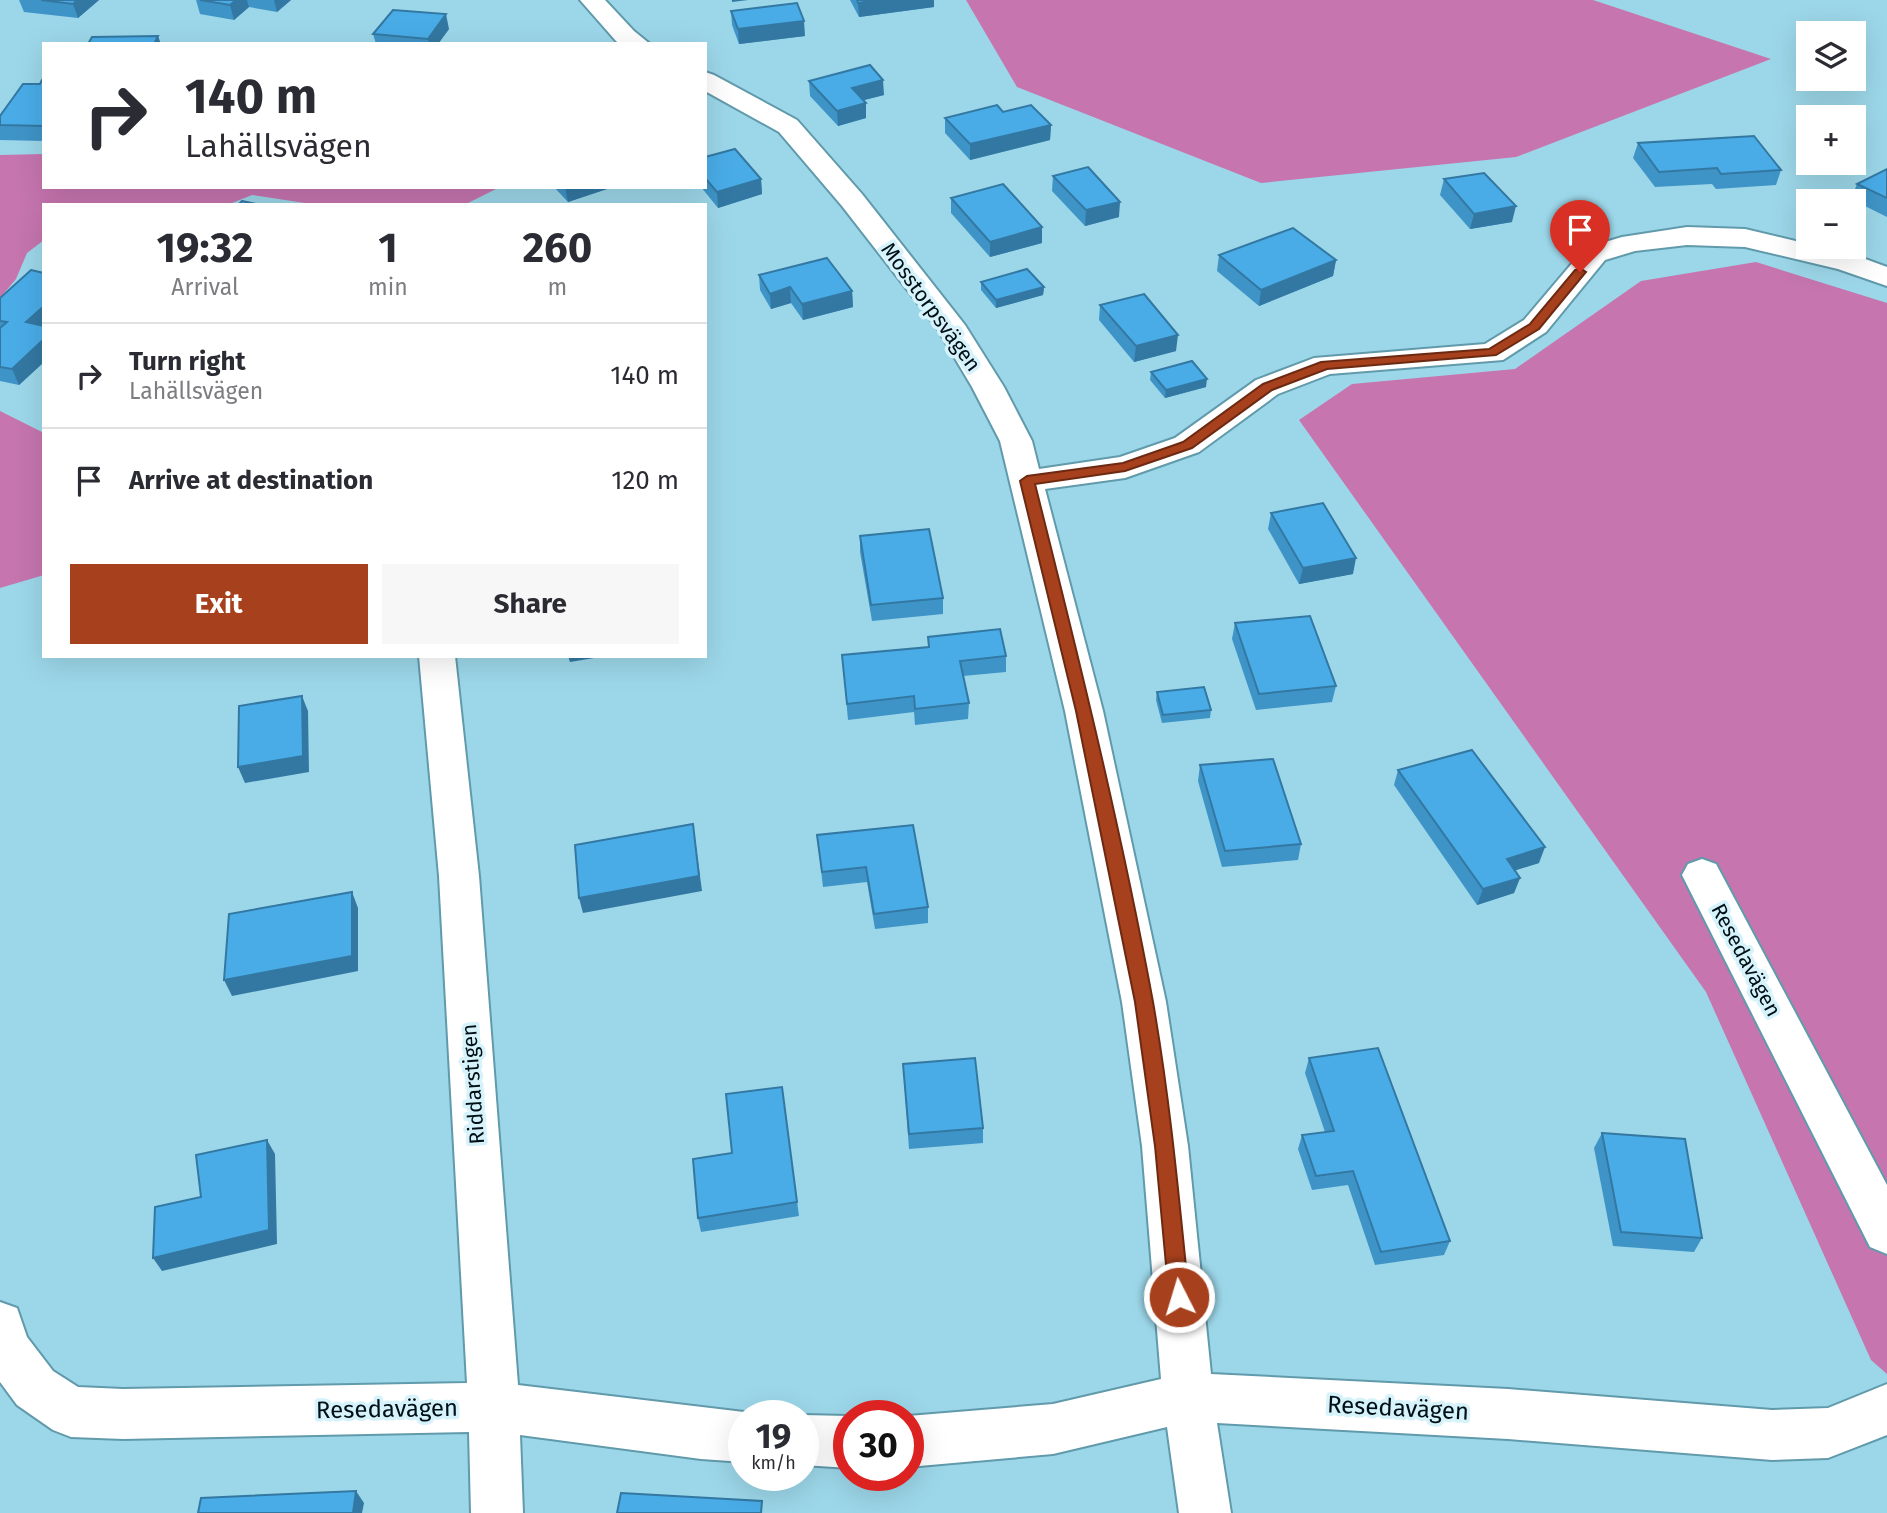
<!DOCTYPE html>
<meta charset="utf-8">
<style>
body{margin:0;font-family:"Fira Sans",sans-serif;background:#f7f7f7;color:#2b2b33;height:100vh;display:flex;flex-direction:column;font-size:26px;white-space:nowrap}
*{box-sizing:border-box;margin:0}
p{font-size:23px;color:#7c7c81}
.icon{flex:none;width:38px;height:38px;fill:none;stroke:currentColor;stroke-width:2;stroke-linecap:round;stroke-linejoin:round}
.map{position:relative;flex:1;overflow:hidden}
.side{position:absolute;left:42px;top:203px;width:665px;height:455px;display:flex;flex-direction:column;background:#fff;border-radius:0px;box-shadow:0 7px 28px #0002}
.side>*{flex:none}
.banner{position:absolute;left:42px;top:42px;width:665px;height:147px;border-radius:0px;box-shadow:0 7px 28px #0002;background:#fff;color:#2b2b33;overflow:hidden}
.buttons{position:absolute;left:1796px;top:21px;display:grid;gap:14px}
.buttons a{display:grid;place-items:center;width:70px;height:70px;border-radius:0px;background:#fff;box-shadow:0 7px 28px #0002;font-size:35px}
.speed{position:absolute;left:728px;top:1400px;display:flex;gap:14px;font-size:35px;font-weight:700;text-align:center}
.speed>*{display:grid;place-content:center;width:91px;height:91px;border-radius:50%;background:#fff;box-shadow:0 7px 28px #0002;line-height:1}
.speed small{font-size:18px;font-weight:400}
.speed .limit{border:10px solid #d22;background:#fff;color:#111}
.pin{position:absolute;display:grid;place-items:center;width:60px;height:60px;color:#fff;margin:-72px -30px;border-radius:50% 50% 50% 0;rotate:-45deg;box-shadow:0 0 7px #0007}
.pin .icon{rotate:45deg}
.me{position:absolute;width:77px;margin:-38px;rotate:355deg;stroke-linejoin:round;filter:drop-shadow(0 0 5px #0008)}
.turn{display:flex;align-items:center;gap:24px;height:147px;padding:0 28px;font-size:32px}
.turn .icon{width:91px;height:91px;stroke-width:2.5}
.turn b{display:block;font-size:49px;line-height:60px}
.eta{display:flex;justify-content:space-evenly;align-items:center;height:119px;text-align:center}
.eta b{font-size:42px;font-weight:700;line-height:49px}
.action{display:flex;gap:14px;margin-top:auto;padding:14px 28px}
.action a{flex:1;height:80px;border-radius:0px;background:#a7401c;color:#fff;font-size:28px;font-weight:700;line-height:80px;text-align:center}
.action a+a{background:#f7f7f7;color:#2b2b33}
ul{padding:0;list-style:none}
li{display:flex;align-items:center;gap:21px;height:105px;padding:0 28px;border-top:2px solid #e1e1e2}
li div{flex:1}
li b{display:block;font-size:26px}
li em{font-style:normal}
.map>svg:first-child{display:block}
.forest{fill:#c675af}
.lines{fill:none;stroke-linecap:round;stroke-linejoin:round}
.minor-casing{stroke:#609aab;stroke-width:4}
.minor{fill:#fff;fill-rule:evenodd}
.wall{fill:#3f94c7}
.shaded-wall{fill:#3378a2}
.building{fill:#49ace7;stroke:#3378a2;stroke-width:2}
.route{fill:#a7401c;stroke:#6d2a12;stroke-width:2}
.labels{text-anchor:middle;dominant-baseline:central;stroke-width:7;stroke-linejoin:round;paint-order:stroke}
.street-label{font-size:21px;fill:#000f16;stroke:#d6f3fc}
.near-street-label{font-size:24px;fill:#000f16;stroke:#d6f3fc}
</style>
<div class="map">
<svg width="1887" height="1513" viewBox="0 0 1887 1513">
<rect width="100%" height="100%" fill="#9cd7e9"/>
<g class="forest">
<path d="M966,0H1593L1771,59L1516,157L1261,183L1017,87Z"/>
<path d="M44,154V187H500L464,205H318L252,195L227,205H44V240L27,253L16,279L0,298V155Z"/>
<path d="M1756,262L1887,303V1374L1871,1360L1706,992L1299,420L1352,384L1515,369L1641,281Z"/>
<path d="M0,411L44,433V575L0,588Z"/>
</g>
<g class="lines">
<defs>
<g id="minor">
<path d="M580,0H605L634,31L650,44H620L616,41Z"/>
<path d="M705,72L714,75L797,120L862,194L965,325L1004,387L1032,441L1039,469L1120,457L1175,438L1256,380L1314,358L1485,344L1524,320L1585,248L1622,237L1687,227L1745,229L1808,244V247L1857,256L1887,267V286L1838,269L1745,247L1687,245L1635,251L1605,260L1546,332L1503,360L1330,374L1278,394L1199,452L1125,478L1045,489L1103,711L1166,1002L1188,1146L1211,1374L1508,1389L1772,1410L1828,1408L1887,1384V1435L1828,1458L1772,1460L1508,1439L1217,1423L1231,1513H1179L1167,1427L1053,1454L908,1467V1416L1053,1404L1161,1379L1142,1146L1122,1002L1065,711L1000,441L972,387L937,328L842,206L779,132L705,91Z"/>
<path d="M419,656H455L479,876L518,1385L744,1412L754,1416H744V1462L701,1459L520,1435L523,1513H471L469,1432L123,1439L71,1437L53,1430L17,1405L0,1382V1302L17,1308L27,1337L53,1371L78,1387L123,1389L467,1383L439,876Z"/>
<path d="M1702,859L1716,864L1887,1185V1254L1870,1247L1682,875L1688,864Z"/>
<path d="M803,1415L849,1416V1468L803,1465V1416H800Z"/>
</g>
</defs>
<use href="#minor" class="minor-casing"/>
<use href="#minor" class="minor"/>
</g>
<g class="wall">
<path d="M19,0H99L78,18L24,12Z"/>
<path d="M196,0H291L277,12L249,7L234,20L200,14Z"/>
<path d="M850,0H934V7L859,17Z"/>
<path d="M731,11L805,36L739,44L732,25Z"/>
<path d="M449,29L438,44H376L373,34Z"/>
<path d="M44,80V141L0,140V116Z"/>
<path d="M809,81L884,95L863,100L866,103V118L838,126L810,96Z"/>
<path d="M1003,112L1051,125L1050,140L970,160L945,133V118Z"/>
<path d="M1638,143L1781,170L1776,185L1716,189L1712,184L1655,187L1633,158Z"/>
<path d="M705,157L761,179L762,194L718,208L701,187H705Z"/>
<path d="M1887,169V217L1851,199L1857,184Z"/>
<path d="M1053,176L1119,217L1085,226L1052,191Z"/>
<path d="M1444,179L1512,222L1470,229L1440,195Z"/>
<path d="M554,187H613L568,202Z"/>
<path d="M951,198L1042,243L990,257L951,213Z"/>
<path d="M1219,255L1336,260L1333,276L1259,306L1217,271Z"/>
<path d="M44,273V362L19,385L0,381V298Z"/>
<path d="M759,275L852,291L853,307L803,320L791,303L771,309L760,290Z"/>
<path d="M981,282L1044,287L1043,295L996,308L981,290Z"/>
<path d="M1100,305L1176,351L1134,362L1099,320Z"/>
<path d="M1151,372L1206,387L1165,398L1150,380Z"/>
<path d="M1271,513L1353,574L1299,584L1268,529Z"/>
<path d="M860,536L943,598V614L872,621L860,552Z"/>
<path d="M1235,623L1336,686L1332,702L1256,710L1232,639Z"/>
<path d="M928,637L1006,656V672L963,676L969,703L968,719L915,725L914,712L848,720L842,655L928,647Z"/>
<path d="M1157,692L1211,710L1210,718L1162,723L1156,700Z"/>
<path d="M1200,765L1301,844L1298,860L1222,867L1198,781Z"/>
<path d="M1398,770L1539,863L1515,870L1520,878L1514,893L1477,905L1394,785Z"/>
<path d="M817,835L928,907V923L875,929L867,882L823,887Z"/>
<path d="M1309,1058L1450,1241L1444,1255L1375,1265L1348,1185L1312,1190L1298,1149L1302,1135L1325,1132L1305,1073Z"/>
<path d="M903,1064L983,1128V1143L909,1149Z"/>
<path d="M782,1087L799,1216L701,1232L698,1218L732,1153Z"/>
<path d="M1602,1133L1702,1238L1694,1252L1613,1246L1594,1148Z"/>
</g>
<g class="shaded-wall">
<path d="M77,0H99L78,18L73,4Z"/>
<path d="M236,0H247L249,7L234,20L230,5Z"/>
<path d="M274,0H291L277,12Z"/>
<path d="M732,0H748L732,2Z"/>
<path d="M878,0H934V7L859,17L858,3Z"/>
<path d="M446,14L449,29L438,44H429L428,39Z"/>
<path d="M804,21L805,36L739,44L738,29Z"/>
<path d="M158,36L161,44H154Z"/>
<path d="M883,80L884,95L853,103L852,88Z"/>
<path d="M866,103V118L838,126L837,111Z"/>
<path d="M1051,125L1050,140L970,160V144Z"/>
<path d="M761,179L762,194L718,208L717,192Z"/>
<path d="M565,187H613L568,202Z"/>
<path d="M1120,202L1119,217L1085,226L1086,210Z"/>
<path d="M1516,206L1512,222L1470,229L1474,214Z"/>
<path d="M1042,227V243L990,257V242Z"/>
<path d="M1336,260L1333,276L1259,306L1261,290Z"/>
<path d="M790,287L791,303L771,309L770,294Z"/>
<path d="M1044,287L1043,295L996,308V300Z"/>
<path d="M852,291L853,307L803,320L802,304Z"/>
<path d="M44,306V328L26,322Z"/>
<path d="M1178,335L1176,351L1134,362L1136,346Z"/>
<path d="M44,339V362L19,385L12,369Z"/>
<path d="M1207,379L1206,387L1165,398L1166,390Z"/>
<path d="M1356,558L1353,574L1299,584L1303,568Z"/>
<path d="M568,656H606L570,662Z"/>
<path d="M302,696L308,711L309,772L245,783L238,767Z"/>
<path d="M693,824L702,891L583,913L579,898Z"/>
<path d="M1545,847L1539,863L1501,875L1507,859Z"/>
<path d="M1520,878L1514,893L1477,905L1483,889Z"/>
<path d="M352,892L358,908V971L232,996L224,980Z"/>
<path d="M267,1140L275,1154L277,1244L162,1271L153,1258Z"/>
<path d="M356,1491L364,1503L362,1513H353Z"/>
</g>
<g class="building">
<path d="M41,0H77L73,4Z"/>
<path d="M200,0H236L230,5Z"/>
<path d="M857,0H878L858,3Z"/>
<path d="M797,3L804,21L738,29L731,11Z"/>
<path d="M393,10L446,14L428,39L373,34Z"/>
<path d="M158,36L154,44H88L92,37Z"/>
<path d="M870,65L883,80L852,88L866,103L837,111L809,81Z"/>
<path d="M42,80H44V126L0,125V116L23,84H40Z"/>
<path d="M997,105L1003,112L1031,105L1051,125L970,144L945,118Z"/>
<path d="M1754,136L1781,170L1721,174L1717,168L1659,172L1638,143Z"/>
<path d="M735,149L761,179L717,192L705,178V157Z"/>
<path d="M1088,167L1120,202L1086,210L1053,176Z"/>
<path d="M1887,169V198L1857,184Z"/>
<path d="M1484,173L1516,206L1474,214L1444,179Z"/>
<path d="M1003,184L1042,227L990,242L951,198Z"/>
<path d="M242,201L261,205H238Z"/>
<path d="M1293,228L1336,260L1261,290L1219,255Z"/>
<path d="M827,258L852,291L802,304L790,287L770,294L759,275Z"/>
<path d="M1027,269L1044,287L996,300L981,282Z"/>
<path d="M31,270L44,273V306L26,322L44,326V339L12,369L0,367V328L7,322L0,321V298Z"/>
<path d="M1144,294L1178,335L1136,346L1100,305Z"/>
<path d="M1192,361L1207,379L1166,390L1151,372Z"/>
<path d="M1323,503L1356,558L1303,568L1271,513Z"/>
<path d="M929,529L943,598L871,605L860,536Z"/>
<path d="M1310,616L1336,686L1259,694L1235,623Z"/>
<path d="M1000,629L1006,656L960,661L969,703L915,709L914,696L847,704L842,655L929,647L928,637Z"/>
<path d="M1204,687L1211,710L1163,715L1157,692Z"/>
<path d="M302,696L303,756L238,767L239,706Z"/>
<path d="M1472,750L1545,847L1507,859L1520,878L1483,889L1398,770Z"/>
<path d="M1273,759L1301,844L1225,851L1200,765Z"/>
<path d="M693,824L699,876L579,898L575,845Z"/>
<path d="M913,825L928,907L874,914L866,867L822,872L817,835Z"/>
<path d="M352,892V956L224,980L229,914Z"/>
<path d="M1378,1048L1450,1241L1381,1252L1353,1171L1316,1176L1302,1135L1334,1131L1309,1058Z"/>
<path d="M975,1058L983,1128L909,1134L903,1064Z"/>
<path d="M782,1087L797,1202L698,1218L693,1159L732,1153L726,1094Z"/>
<path d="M1602,1133L1685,1139L1702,1238L1621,1232Z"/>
<path d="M267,1140L269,1230L153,1258L155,1207L201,1197L196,1155Z"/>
<path d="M356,1491L353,1513H198L201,1498Z"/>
<path d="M621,1493L762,1501L761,1513H617Z"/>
</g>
<path class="route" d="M1580,268L1586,272L1539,329L1496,355L1327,369L1272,390L1192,448L1125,471L1035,484C1078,655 1121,828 1153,1002C1170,1099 1179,1198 1189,1297L1186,1304L1179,1306L1172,1304L1169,1297L1155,1146L1135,1002L1076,711L1020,481L1027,476L1123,463L1183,442L1263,384L1321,362L1489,349L1530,324L1575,270Z"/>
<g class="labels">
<g class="street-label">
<text transform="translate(931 307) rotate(54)">Mosstorpsvägen</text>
<text transform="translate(1746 960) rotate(62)">Resedavägen</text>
<text transform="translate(473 1084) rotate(-94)">Riddarstigen</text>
</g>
<g class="near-street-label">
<text transform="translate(1398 1408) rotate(3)">Resedavägen</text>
<text transform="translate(387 1409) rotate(-1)">Resedavägen</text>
</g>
</g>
</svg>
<div class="buttons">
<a><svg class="icon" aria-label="layers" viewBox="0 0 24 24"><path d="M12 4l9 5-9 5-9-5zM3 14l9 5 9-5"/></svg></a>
<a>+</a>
<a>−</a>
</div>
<div class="speed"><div>19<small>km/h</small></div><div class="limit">30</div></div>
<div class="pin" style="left:1580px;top:272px;background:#d93025"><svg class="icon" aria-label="arrive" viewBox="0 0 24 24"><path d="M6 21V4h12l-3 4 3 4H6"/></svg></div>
<svg class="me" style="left:1179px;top:1297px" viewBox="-20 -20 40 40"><circle r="17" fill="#a7401c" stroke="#fff" stroke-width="3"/><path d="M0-11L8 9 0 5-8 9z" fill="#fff"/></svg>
<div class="banner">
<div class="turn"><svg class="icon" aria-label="right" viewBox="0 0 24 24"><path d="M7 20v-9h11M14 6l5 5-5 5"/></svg><div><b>140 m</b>Lahällsvägen</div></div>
</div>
<section class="side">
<div class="eta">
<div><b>19:32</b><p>Arrival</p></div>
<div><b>1</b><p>min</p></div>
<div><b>260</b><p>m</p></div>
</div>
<ul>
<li><svg class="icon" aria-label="right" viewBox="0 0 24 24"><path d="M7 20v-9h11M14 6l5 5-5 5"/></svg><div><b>Turn right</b><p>Lahällsvägen</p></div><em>140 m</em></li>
<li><svg class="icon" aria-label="arrive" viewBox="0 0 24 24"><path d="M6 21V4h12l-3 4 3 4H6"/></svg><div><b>Arrive at destination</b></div><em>120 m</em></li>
</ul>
<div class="action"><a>Exit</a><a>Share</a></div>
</section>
</div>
